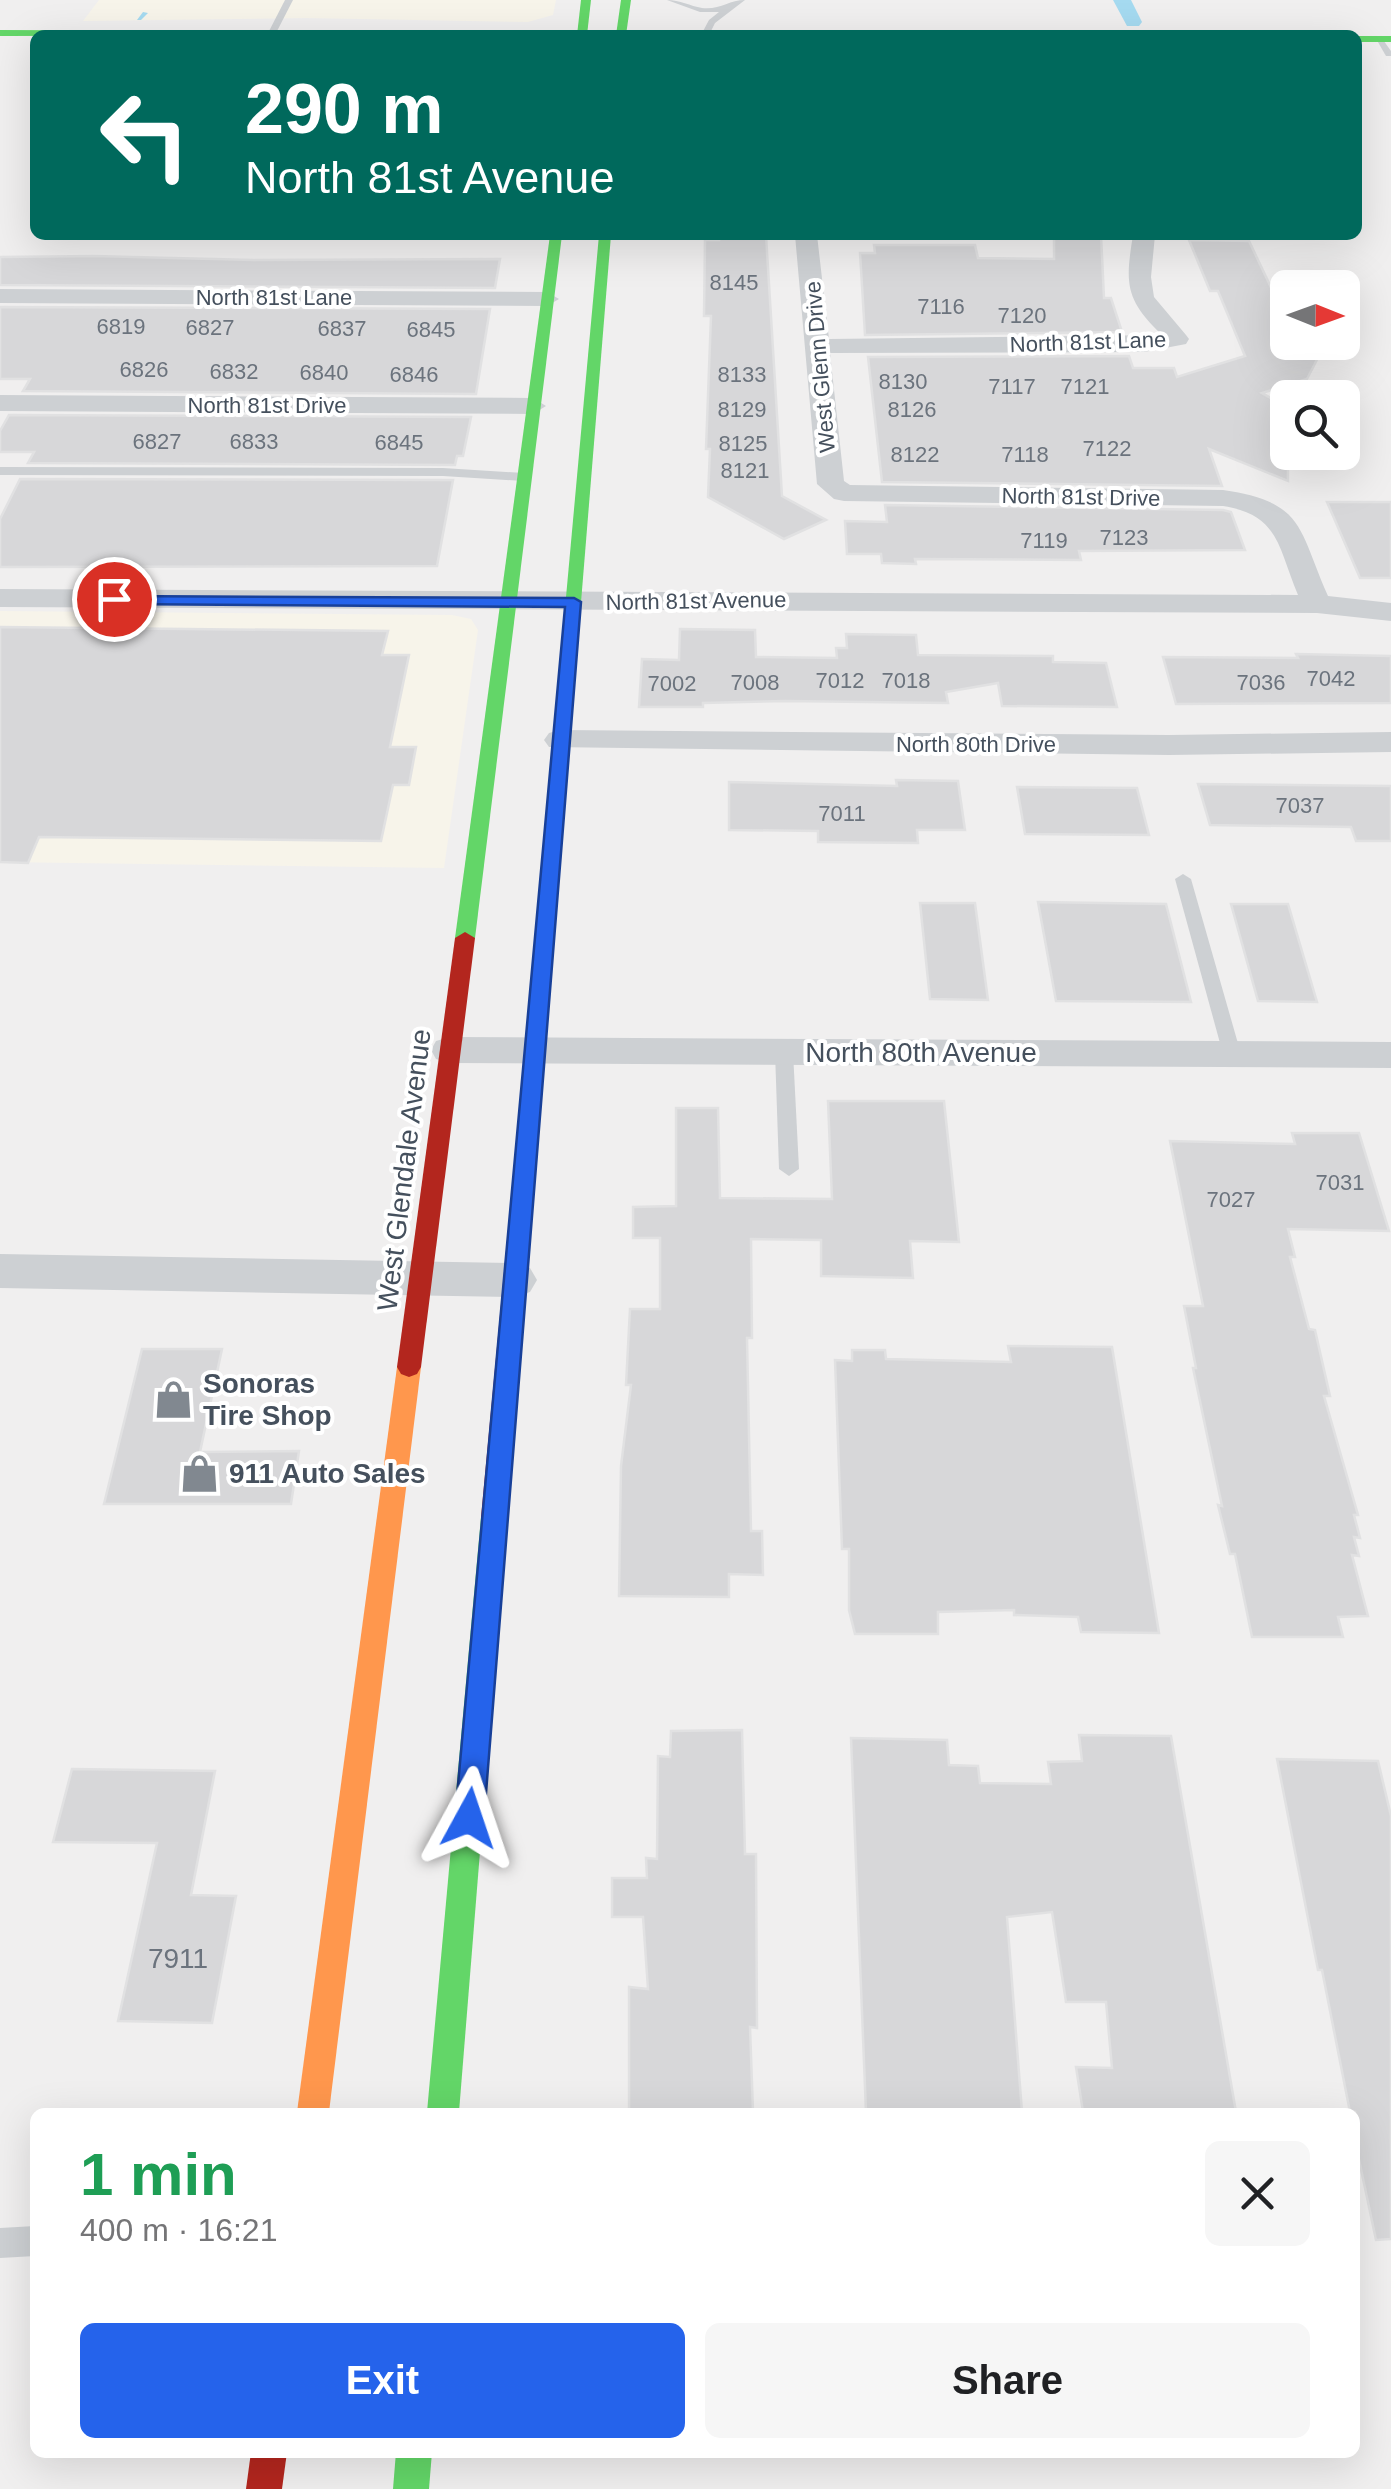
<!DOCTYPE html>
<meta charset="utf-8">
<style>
body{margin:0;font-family:Helvetica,sans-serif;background:#f6f6f6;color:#202124;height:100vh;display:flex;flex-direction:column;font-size:38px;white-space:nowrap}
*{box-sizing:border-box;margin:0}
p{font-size:32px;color:#757577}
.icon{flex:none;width:55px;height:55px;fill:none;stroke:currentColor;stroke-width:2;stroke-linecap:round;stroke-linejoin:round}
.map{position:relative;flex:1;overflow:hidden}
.side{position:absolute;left:30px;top:2108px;width:1330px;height:350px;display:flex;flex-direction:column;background:#fff;border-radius:15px;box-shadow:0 10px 40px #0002}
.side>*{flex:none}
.top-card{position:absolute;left:30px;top:30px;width:1332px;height:210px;border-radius:15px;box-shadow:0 10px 40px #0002;background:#00695c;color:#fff;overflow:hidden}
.needle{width:65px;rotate:91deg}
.tools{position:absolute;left:1270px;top:270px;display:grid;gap:20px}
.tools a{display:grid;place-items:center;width:90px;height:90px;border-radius:15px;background:#fff;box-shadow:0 10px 40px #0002;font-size:50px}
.pin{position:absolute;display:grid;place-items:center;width:85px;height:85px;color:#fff;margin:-42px;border:5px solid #fff;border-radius:50%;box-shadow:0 2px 10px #0007}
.me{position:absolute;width:110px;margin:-55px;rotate:5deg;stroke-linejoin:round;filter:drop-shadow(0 0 8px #0008)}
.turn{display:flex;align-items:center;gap:35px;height:210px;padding:0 50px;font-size:45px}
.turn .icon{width:130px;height:130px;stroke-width:2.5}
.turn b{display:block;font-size:70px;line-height:85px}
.round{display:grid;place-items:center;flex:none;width:105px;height:105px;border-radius:15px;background:#f6f6f6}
.headline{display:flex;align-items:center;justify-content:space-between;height:170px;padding:0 50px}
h1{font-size:60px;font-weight:700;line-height:75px;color:#1e9e55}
.action{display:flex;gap:20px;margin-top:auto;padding:20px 50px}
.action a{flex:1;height:115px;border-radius:15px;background:#2563eb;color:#fff;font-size:40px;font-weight:700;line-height:115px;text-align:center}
.action a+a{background:#f6f6f6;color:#202124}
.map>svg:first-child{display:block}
.commercial{fill:#f7f4ea}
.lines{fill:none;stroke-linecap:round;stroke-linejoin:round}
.stream{fill:#a5daf0;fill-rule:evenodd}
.canal{fill:#a5daf0;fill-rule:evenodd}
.building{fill:#d7d7d9;stroke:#e1e1e2;stroke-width:2.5}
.lane{fill:#cdd0d3;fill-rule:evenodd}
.street{fill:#cdd0d3;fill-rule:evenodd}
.fast{fill:#63d668;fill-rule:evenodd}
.slow{fill:#ff974d;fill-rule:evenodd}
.jam{fill:#b3261e;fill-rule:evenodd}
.route{fill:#2563eb;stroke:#184099;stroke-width:2.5}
.labels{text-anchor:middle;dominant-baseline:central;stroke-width:8;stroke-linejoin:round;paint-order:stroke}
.number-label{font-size:22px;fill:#6b737d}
.far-street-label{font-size:22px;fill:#45505d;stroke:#fff}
.street-label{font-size:28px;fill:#45505d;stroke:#fff}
.poi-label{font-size:28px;font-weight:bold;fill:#45505d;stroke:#fff;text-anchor:start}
.near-number-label{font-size:28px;fill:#6b737d}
</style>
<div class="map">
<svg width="1391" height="2489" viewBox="0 0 1391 2489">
<rect width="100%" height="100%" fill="#f0efef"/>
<g class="commercial">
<path d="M99,0H556L553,15L528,22L306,18L83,21Z"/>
<path d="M0,611L452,615L471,619L478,630L444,868L0,862Z"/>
</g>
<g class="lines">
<path class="stream" d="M143,12L148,13L141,20H137Z"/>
<path class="canal" d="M1113,0H1131L1142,22L1139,26H1127Z"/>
</g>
<g class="building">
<path d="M719,235H766L782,496L826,520L784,539L708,497L710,449H706L711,316H704L705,240H719Z"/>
<path d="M1054,235H1101L1104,298H1111L1122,332L865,335L860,253H875L874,245H975L978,258L1054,259Z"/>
<path d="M1189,240L1249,241L1277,300H1288V342H1326L1307,379L1262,393L1288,408V481L1209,449L1222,486L882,482L868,357L1129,356L1133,368H1174L1177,377L1245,356L1218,291H1210Z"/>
<path d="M94,256L253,260L500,259L495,288L0,285V257Z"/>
<path d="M0,307L490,309L476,394L23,391L30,379H0Z"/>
<path d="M9,415L471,417L463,456H457L455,465L28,463L34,452H0V431Z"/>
<path d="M20,479L443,480H453L437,566L0,567V519Z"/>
<path d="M1327,502H1391V578H1360Z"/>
<path d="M885,505L1223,510L1231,512L1245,550L1079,551L1081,560L915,559L916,564L882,563L881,554H847L845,521L887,522Z"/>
<path d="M0,627L388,631L382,655H409L390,747H416L409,785H393L381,841L39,837L28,863L0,862Z"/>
<path d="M680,629L755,630L756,657L837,658L836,648H847L846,634L916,635L918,655L1053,656V662L1106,663L1117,707L1002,706L998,683L946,692L948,703L785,701L703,703V707H639L642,659L679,660Z"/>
<path d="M1296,654L1391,656V703L1176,704L1163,657L1298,658Z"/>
<path d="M896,780L958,781L965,830H917L918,843L818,842V831L729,830V782L897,786Z"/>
<path d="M1198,784L1391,786V841H1356L1351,827L1210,825Z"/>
<path d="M1017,787L1137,788L1149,835L1025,834Z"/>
<path d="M1038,902L1166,904L1191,1002L1056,1001Z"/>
<path d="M920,903H975L988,1000L930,999Z"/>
<path d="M1231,904H1288L1317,1002L1258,1001Z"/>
<path d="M828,1101H944L959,1242L910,1241L913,1278L821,1276V1240L751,1239L752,1338H747L751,1531H762L763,1575L729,1574V1597L619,1596L621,1466L631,1385H626L630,1309H660V1238H633V1207L676,1206V1108H718L720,1198L832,1199Z"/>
<path d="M1292,1133H1359L1389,1231L1288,1229L1295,1257H1290L1309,1329L1315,1330L1330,1396H1324L1358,1515H1354L1360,1538L1354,1537L1359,1556L1352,1555L1368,1616L1338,1617L1343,1637H1252L1235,1554H1230L1218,1505L1222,1506L1193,1368H1196L1184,1306H1203L1170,1141L1295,1144Z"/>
<path d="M1008,1346L1112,1347L1159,1633L1081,1632L1078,1617L1014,1615V1610L938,1612V1634H855L849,1610V1549H842L835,1360L852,1361V1350H885L886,1359L1011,1362Z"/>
<path d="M142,1349H222L200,1452L299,1451L291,1504H104Z"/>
<path d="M742,1730L745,1854H756L757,2028L750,2027L753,2112H629V1987L648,1989L643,1917H612V1878H647L646,1858L657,1859L658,1756L670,1757L671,1731Z"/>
<path d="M1079,1735L1171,1736L1236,2112H1083L1076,2067L1112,2068L1106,2002H1066L1052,1912L1007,1917L1022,2112H866L851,1738L947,1740L949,1765L978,1766L980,1783L1051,1784L1048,1762L1082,1761Z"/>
<path d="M1277,1759L1378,1761L1391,1816V2239L1376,2240L1355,2141V2112H1350L1322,1970H1318Z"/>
<path d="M72,1769L215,1771L191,1895L236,1896L212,2023L118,2021L157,1843L53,1842Z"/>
</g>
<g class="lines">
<g class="lane">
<path d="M285,0H293L275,35H267Z"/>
<path d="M667,0C680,0 690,6 702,8C720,10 729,0 745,0L715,23L709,35H701L709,20L719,12H700Z"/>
<path d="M1375,37H1381L1391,51V56H1386Z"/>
<path d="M0,467L443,468L524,473L530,477L524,481L443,476L0,475Z"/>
<path d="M1183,874L1191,879L1241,1054L1232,1060L1223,1054L1175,879Z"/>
<path d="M784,1046L793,1052L799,1169L789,1176L779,1169L775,1052Z"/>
<path d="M35,2226V2256L0,2258V2228Z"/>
</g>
<g class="street">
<path d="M795,235H817L829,339L1162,335C1125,299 1125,284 1133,235H1155L1151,277L1154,297L1186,335L1189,339L1186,344L1144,352L830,353L844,481L850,485L1223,490C1305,502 1298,528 1328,596L1391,603V621L1317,613L0,607V589L1298,595C1278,548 1280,515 1223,506L844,501L834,499L817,484Z"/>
<path d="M0,289L547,292L559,299L547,306L0,303Z"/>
<path d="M0,395L533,398L546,406L533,414L0,411Z"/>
<path d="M560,730L1169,735L1391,732V752L1169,755L549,747L544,740L549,733Z"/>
<path d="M450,1037L1391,1042V1068L450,1063L436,1059L431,1050L436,1041Z"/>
<path d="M0,1254L515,1263L530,1268L537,1280L530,1292L515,1297L0,1288Z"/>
</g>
<g class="fast">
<path d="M581,0H591L587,35H577Z"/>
<path d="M621,0H631L626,35H616Z"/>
<path d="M0,30L552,32L557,35L0,36Z"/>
<rect x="1358" y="36" width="33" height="6"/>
<path d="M550,235H562L475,938L465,944L455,938Z"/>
<path d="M599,235H611L542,1080L532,1087L522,1080Z"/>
<path d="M494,1506L503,1509L507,1517L459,2112H427L481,1517L485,1509Z"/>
<path d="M396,2452H432L429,2489H393Z"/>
</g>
<path class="slow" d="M409,1357L417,1360L421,1367L329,2112H297L397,1367L401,1360Z"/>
<g class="jam">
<path d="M465,932L475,938L421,1367L417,1374L409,1377L401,1374L397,1367L455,938Z"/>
<path d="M532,1073L542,1080L507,1517L503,1525L494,1528L485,1525L481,1517L522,1080Z"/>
<path d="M251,2452H287L282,2489H246Z"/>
</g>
</g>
<path class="route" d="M108,596L574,598L581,602L484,1818L479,1828L469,1832L459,1828L455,1818L565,607L114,604L108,603Z"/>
<defs>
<symbol id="shop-bare" viewBox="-9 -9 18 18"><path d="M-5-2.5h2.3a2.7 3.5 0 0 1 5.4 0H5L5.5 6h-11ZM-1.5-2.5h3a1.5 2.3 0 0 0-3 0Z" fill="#818890" stroke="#fff" stroke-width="2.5" paint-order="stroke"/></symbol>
</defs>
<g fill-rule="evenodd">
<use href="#shop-bare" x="146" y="1372" width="55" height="55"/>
<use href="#shop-bare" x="172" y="1446" width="55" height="55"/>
</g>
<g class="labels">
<g class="number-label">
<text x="734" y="282">8145</text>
<text x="941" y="306">7116</text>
<text x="1022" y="315">7120</text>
<text x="121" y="326">6819</text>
<text x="210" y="327">6827</text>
<text x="342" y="328">6837</text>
<text x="431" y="329">6845</text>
<text x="144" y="369">6826</text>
<text x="234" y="371">6832</text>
<text x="324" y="372">6840</text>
<text x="414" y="374">6846</text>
<text x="742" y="374">8133</text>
<text x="903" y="381">8130</text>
<text x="1012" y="386">7117</text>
<text x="1085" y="386">7121</text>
<text x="742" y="409">8129</text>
<text x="912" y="409">8126</text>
<text x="157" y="441">6827</text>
<text x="254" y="441">6833</text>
<text x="399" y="442">6845</text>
<text x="743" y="443">8125</text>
<text x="1107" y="448">7122</text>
<text x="915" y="454">8122</text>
<text x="1025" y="454">7118</text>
<text x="745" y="470">8121</text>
<text x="1124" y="537">7123</text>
<text x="1044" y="540">7119</text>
<text x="1331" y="678">7042</text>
<text x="840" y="680">7012</text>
<text x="906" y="680">7018</text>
<text x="755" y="682">7008</text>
<text x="1261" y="682">7036</text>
<text x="672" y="683">7002</text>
<text x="1300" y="805">7037</text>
<text x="842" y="813">7011</text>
<text x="1340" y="1182">7031</text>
<text x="1231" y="1199">7027</text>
</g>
<g class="far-street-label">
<text x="274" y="297">North 81st Lane</text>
<text transform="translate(1088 342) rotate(-2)">North 81st Lane</text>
<text transform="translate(820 367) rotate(-95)">West Glenn Drive</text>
<text x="267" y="405">North 81st Drive</text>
<text transform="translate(1081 497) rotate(1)">North 81st Drive</text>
<text transform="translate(696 601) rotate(-1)">North 81st Avenue</text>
<text x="976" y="744">North 80th Drive</text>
</g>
<g class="street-label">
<text x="921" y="1052">North 80th Avenue</text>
<text transform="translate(404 1170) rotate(-83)">West Glendale Avenue</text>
</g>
<g class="poi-label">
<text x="203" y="1383">Sonoras<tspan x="203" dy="32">Tire Shop</tspan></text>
<text x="229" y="1473">911 Auto Sales</text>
</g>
<g class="near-number-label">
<text x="178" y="1958">7911</text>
</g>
</g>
</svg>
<div class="tools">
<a><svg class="needle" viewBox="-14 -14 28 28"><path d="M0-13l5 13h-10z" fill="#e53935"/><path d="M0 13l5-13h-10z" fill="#757577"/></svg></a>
<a><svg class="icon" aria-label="search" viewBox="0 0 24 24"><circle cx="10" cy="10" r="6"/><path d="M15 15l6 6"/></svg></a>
</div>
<div class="pin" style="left:114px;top:599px;background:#d93025"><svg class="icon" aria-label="arrive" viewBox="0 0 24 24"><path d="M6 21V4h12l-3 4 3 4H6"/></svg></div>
<svg class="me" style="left:469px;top:1818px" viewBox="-20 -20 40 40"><path d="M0-17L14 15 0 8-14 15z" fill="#2563eb" stroke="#fff" stroke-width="4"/></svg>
<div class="top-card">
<div class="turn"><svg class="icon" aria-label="left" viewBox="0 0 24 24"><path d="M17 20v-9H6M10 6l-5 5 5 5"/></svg><div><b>290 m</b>North 81st Avenue</div></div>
</div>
<section class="side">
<div class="headline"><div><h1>1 min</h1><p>400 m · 16:21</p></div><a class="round"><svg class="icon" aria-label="close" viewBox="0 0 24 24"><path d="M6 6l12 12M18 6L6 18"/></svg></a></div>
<div class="action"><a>Exit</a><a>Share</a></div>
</section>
</div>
